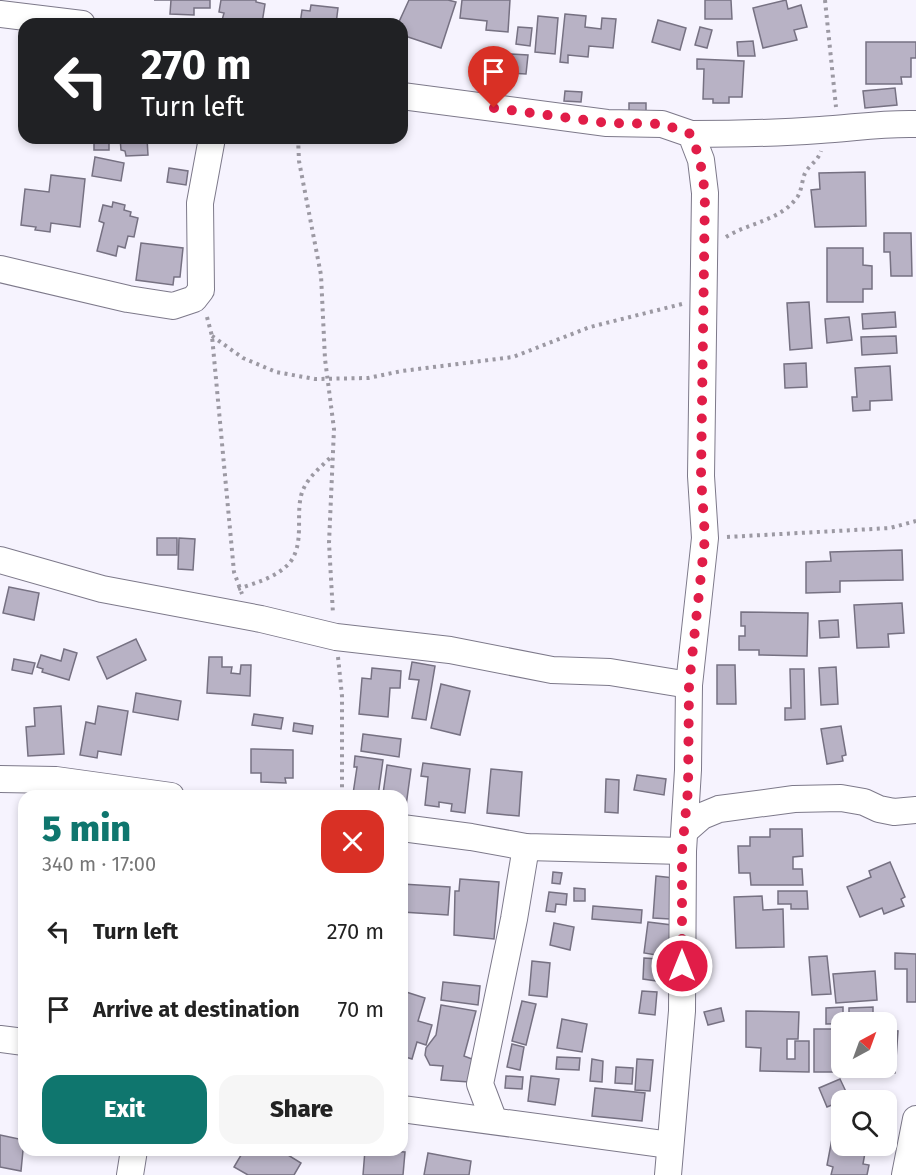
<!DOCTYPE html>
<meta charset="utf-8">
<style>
body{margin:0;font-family:"Fira Sans",sans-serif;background:#f6f6f6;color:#222;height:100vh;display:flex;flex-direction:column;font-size:22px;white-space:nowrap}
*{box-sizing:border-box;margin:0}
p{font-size:20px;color:#767676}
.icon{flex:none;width:33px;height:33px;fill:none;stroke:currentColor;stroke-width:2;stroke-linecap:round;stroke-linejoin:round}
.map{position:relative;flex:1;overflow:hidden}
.panel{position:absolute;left:18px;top:790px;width:390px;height:366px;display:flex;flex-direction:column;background:#fff;border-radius:18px;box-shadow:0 3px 9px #0003}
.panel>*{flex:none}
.banner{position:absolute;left:18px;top:18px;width:390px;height:126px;border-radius:18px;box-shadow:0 3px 9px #0003;background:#202124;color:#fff;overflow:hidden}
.needle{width:39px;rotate:41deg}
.tools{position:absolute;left:831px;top:1012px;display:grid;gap:12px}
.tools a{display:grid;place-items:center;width:66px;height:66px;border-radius:12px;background:#fff;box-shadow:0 3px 9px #0003;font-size:30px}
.pin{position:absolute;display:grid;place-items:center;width:51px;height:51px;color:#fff;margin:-62px -26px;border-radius:50% 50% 50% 0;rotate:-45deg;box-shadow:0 0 6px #0007}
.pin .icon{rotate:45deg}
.me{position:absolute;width:66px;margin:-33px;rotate:0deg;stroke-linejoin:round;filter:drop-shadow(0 0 4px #0008)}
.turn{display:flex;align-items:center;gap:21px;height:126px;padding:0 24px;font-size:27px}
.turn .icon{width:78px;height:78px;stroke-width:2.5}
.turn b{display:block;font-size:42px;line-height:51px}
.round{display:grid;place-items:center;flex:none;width:63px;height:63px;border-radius:18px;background:#f6f6f6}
.head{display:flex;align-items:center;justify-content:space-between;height:102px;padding:0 24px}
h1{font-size:36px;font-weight:800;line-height:45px;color:#0f766e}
.primary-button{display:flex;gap:12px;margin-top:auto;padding:12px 24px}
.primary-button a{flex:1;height:69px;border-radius:18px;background:#0f766e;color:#fff;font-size:24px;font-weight:800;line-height:69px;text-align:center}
.primary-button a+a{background:#f6f6f6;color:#222}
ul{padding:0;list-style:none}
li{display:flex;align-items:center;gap:18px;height:78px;padding:0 24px}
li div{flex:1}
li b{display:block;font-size:22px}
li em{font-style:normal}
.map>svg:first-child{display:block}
.building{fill:#b8b2c5;stroke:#767182;stroke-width:1.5}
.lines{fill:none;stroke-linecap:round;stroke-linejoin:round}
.minor-casing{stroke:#7d798a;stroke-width:28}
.path{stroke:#9c99a3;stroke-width:4;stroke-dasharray:3 4.5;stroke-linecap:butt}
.minor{stroke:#fff;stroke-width:26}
.route{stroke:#e11d48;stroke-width:10;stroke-dasharray:0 18}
</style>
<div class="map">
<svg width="916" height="1175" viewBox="0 0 916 1175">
<rect width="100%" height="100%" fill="#f6f3fe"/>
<g class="building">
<path d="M154,0H210V8H194V15L170,14L171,0Z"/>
<path d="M221,0H256V2L265,4L262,23L252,21L251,24H221L224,13L219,12Z"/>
<path d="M409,0H448L456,2L441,48L402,35V24H398Z"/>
<path d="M462,0H510L508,32L486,30L487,21L460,18Z"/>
<path d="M705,0H731L732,19H705Z"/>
<path d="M786,0L788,9L801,5L807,27L794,30L797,40L763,48L753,8Z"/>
<path d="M311,5L338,8L336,24H300L302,10L310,11Z"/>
<path d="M565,14L586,16L585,27L601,29L602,18L616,19L613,48L589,46L588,57L568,55V63L560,62Z"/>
<path d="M538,16L558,18L555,54L535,52Z"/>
<path d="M658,20L686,28L680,50L652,42Z"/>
<path d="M518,27L532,28L530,46L516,44Z"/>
<path d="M700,27L712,30L707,48L695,45Z"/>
<path d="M753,41L755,56H738L737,42Z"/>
<path d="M866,42H916V58H911V77H901L902,84H866Z"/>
<path d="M511,54L528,55L526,74L509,73Z"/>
<path d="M697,59L744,61L742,97H729V103H713V99H703L704,69H697Z"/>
<path d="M895,88L897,105L865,108L863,91Z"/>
<path d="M565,91L582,92L581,102L564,101Z"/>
<path d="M629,103H646V112L629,111Z"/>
<rect x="94" y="138" width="15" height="12"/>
<path d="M120,138H147L148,155L126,156L125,151L121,150Z"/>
<path d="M95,157L124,163L121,181L92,176Z"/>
<path d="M169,168L188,171L186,185L167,182Z"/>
<path d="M865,172L866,226L815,227L811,190L820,189L819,173Z"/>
<path d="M51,175L85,179L80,227L51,223L50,232L35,230L36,227L21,225L25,189L49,192Z"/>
<path d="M113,202L125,205L124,210L131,212L130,216L138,218L134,237L128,236L125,248L118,246L116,256L97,251L104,223L99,221L103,205L112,207Z"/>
<path d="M884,233H911L912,276H891L890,252H884Z"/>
<path d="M141,243L183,248L180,277H174L173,285L136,280Z"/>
<path d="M827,248H863V265L872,266V289H863V302H827Z"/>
<path d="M809,302L812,348L790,350L787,303Z"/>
<path d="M895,312L896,327L863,329L862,314Z"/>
<path d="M849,317L852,340L827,343L825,319Z"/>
<path d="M896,336L897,353L862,355L861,337Z"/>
<path d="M806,363L807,387L785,388L784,364Z"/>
<path d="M890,366L892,400L870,401V410L853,411L852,397H857L855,368Z"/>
<rect x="157" y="538" width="20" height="17"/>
<path d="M179,538L195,539L193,570L178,569Z"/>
<path d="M902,550L903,580L840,581V592L806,593V562L831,561L830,552Z"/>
<path d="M9,587L39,593L34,620L3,613Z"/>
<path d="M902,603L904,633L888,634L889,647L857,648L854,605Z"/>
<path d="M741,612L808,613L807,656L759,655V650H739V636H745V626H741Z"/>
<path d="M838,620L839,637L820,638L819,621Z"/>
<path d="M136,639L146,660L107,679L97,657Z"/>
<path d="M64,649L77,653L69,680L42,672L43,669L37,667L41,655L61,661Z"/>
<path d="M209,657H222V667H232L231,673L240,674L241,665H251L250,696L207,693Z"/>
<path d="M14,659L35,663L32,674L12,670Z"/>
<path d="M412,662L435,666L426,720L412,718L419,680L409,679Z"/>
<path d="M717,665H735L736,704H717Z"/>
<path d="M836,667L838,704L821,705L819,668Z"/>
<path d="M372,668L401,671L400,688H390L388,717L359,714L362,678L371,679Z"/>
<path d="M790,669H804L805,719L785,720V708H791Z"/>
<path d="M441,684L470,691L460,735L431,728Z"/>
<path d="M136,693L181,701L178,720L133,712Z"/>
<path d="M61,706L64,754L28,756L26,727L35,726L34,708Z"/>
<path d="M98,706L128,711L121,755L98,751L97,758L80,755L86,722L95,724Z"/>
<path d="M254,714L283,718L281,729L252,725Z"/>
<path d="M294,723L313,726L312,734L293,731Z"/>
<path d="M841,726L846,755L842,756L843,761L827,764L821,729Z"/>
<path d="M363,734L401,739L399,757L361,751Z"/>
<path d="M251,749L293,750V778H285L286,783L261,782V773H251Z"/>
<path d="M355,756L383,760L378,796H360V794H353L357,767H354Z"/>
<path d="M423,763L470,769L465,813L451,811L452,804L439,802V807L425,805L428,777L421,776Z"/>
<path d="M387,765L411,769L406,806L402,805V796H387V794H383Z"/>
<path d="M491,769L522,772L519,816L487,813Z"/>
<path d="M637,775L666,779L664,795L634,790Z"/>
<path d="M606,779L619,780L618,813L605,812Z"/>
<path d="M770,829H802L803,856L793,857V869H802L803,885H751L750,873H739L738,846H750V837H770Z"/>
<path d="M890,862L905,897L901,899L904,906L884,914L882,908L860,917L847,887L871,877L869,871Z"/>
<path d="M553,872L562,873L560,884L552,883Z"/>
<path d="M656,876L674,878L670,919L653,918Z"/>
<path d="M460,879L499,882L494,939L454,935L455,891H459Z"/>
<path d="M402,884L450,887L448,915L402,912Z"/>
<path d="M574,888L585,889V901H574Z"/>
<path d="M778,891H807L808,909H791V904H778Z"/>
<path d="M549,892L567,894L566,905L556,904L555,912L546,911Z"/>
<path d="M762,896L763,910L783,909L784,947L736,948L734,897Z"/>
<path d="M593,906L642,910L641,923L592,919Z"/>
<path d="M648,922L672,925L668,957L644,953Z"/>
<path d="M554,923L574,927L570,950L550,945Z"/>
<path d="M895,953L916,954V1002H907V969H895Z"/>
<path d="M827,956L831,994L812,995L809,957Z"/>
<path d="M644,958L658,959L656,981L643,979Z"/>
<path d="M532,961L550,963L547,997L529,995Z"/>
<path d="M875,971L877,1000L836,1003L833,974Z"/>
<path d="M443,982L480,986L478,1005L441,1000Z"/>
<path d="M403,991L425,998L418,1021L432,1025L426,1045L417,1042L412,1059L402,1056Z"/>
<path d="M642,991L657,992L655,1015L639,1013Z"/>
<path d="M522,1001L536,1004L526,1045L512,1041Z"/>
<path d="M441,1005L476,1011L464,1056L472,1059L469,1082L441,1080L443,1066L430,1065L425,1055L426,1048L436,1035Z"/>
<path d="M843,1007V1020L873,1019V1023L826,1024V1008Z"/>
<path d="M873,1007V1015L849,1016V1008Z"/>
<path d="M721,1008L724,1021L708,1025L704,1012Z"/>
<path d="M746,1011L799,1012L798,1039H787V1059H795V1041H809V1072L760,1071L761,1048L746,1047Z"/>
<path d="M562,1019L587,1024L582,1052L557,1048Z"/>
<rect x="814" y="1029" width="21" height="43"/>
<path d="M886,1030L898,1031L895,1073L851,1069L886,1068Z"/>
<path d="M512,1044L524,1047L520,1070L507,1067Z"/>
<path d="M557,1057L580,1058L579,1070L556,1069Z"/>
<path d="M592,1059L603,1061L602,1082L590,1081Z"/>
<path d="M637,1059L653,1060L650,1091L635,1090Z"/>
<path d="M616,1067L633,1068L632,1084L615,1083Z"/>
<path d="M506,1076L523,1077L522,1089L505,1088Z"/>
<path d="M531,1076L559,1079L555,1105L528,1101Z"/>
<path d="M840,1079L849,1098L827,1107L819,1088Z"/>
<path d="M595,1088L645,1093L642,1121L592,1116Z"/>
<path d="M0,1135L24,1140L21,1171L0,1167Z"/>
<path d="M832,1139L842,1141V1146L866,1147L863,1164L869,1165L867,1175H831L833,1167L827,1165Z"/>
<path d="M244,1150H280L301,1163L294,1175H248L234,1167Z"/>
<path d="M365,1150L405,1152L403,1175H363Z"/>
<path d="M428,1153L471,1161L469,1175H424Z"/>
</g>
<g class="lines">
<defs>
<g id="minor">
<path d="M0,14L82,24"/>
<path d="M402,96L607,123L662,124L691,134L701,160L705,193L701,476L705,538L689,685L688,770L683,851L682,1011L668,1175"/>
<path d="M691,134C734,134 777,133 820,130C853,128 882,123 916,124"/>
<path d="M0,269L128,299L173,306L194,299L201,290L200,203L212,138"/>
<path d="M0,560L102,589L261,619L336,637L450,650L552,670L610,672L689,685"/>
<path d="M0,779L56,780L171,796"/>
<path d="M402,828L471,837L526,847L683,851"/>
<path d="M686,830L702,816L719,809L794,799L841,798L864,802L879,809L894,812L916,810"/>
<path d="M0,1039L24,1042"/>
<path d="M402,1109L670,1145"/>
<path d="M494,1121L480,1084L514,919L526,847"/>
<path d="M130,1175L134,1150"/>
<path d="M905,1175L916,1119"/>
</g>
</defs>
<use href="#minor" class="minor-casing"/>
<g class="path">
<path d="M825,0L836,107"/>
<path d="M298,138L299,161L321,275L325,359L334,429L329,543L333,614"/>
<path d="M726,237C750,222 781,221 798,196C802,189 802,180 805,173C810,164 818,161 821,151"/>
<path d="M207,317L212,336L234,572L242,594"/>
<path d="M212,336L243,358L276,372L315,379L368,378L402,371L513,357L590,327L682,304"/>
<path d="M727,537L890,528L916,521"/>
<path d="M238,589C255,583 279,577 291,561C304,542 296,517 301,496C305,479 320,468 332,456"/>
<path d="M338,657L342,696V796"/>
</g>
<use href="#minor" class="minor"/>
</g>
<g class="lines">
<path class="route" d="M494,108L607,123L662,124L691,134L700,160L705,193L701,476L705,538L689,685L688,790L682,851V966"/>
</g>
</svg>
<div class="tools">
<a><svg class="needle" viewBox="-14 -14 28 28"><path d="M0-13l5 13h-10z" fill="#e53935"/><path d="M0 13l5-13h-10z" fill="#767676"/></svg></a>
<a><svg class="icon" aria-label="search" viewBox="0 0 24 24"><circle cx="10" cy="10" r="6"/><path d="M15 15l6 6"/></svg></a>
</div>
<div class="pin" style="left:494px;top:108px;background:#d93025"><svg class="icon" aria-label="arrive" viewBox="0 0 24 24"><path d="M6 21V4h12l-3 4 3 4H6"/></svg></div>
<svg class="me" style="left:682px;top:966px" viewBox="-20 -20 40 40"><circle r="17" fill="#e11d48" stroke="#fff" stroke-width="3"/><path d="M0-11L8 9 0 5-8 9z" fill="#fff"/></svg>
<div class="banner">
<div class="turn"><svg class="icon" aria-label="left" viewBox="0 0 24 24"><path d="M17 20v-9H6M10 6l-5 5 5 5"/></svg><div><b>270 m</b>Turn left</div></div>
</div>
<section class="panel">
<div class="head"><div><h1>5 min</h1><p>340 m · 17:00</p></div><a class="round" style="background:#d93025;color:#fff"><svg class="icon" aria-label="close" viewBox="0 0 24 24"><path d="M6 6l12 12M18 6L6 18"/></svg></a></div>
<ul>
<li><svg class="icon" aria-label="left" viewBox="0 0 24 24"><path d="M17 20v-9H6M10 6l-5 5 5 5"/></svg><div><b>Turn left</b></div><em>270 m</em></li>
<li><svg class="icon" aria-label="arrive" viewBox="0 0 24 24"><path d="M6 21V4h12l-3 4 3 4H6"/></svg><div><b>Arrive at destination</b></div><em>70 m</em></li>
</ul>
<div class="primary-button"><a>Exit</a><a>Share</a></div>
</section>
</div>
